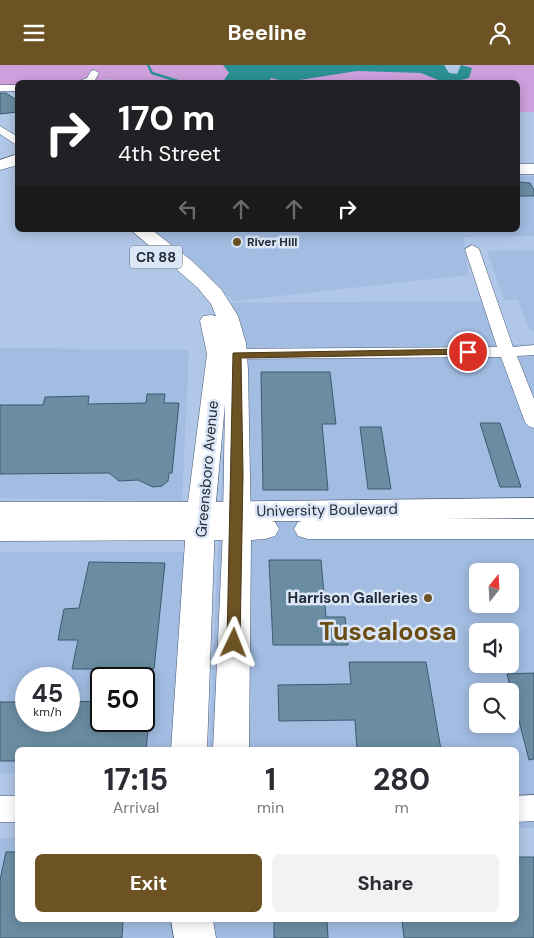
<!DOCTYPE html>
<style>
body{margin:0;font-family:"DM Sans",sans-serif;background:#f2f2f3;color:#2b2b33;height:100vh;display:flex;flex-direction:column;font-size:19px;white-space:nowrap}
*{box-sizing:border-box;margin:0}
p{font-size:16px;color:#7c7c81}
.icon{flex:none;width:28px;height:28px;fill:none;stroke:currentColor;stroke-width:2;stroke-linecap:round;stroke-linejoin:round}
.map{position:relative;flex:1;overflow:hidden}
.details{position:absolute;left:15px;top:682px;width:504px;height:175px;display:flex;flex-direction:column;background:#fff;border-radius:8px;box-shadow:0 2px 12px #0003}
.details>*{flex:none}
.top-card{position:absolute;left:15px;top:15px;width:505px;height:152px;border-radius:8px;box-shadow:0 2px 12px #0003;background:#202124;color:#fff;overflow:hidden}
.needle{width:32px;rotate:18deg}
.tools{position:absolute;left:469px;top:498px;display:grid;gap:10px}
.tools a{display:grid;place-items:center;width:50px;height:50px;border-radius:8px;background:#fff;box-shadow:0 2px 12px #0003;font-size:25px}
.speed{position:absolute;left:15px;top:602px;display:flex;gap:10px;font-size:25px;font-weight:700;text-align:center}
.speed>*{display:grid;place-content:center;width:65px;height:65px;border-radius:50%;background:#fff;box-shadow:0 2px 12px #0003;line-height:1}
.speed small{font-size:12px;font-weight:400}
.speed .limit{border:2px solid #111;border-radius:8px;background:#fff;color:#111}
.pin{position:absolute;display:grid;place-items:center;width:42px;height:42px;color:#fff;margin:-21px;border:2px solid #fff;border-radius:50%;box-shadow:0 1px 5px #0007}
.me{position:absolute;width:55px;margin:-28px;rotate:2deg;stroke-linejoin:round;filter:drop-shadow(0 0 4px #0008)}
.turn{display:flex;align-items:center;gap:18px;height:105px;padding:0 20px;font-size:22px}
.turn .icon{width:65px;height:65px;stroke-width:2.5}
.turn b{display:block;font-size:35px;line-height:42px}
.lanes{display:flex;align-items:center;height:48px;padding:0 20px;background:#0003;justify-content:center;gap:25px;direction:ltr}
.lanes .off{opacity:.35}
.eta{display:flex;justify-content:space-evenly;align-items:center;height:85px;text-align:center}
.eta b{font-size:30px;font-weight:700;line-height:35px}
.cta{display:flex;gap:10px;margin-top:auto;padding:10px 20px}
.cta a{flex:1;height:58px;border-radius:8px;background:#6d5224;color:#fff;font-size:20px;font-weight:700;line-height:58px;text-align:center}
.cta a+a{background:#f2f2f3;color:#2b2b33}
header{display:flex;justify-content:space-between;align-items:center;height:65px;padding:0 20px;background:#6d5224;color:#fff;font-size:22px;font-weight:700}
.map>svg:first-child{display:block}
.built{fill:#a2bce2;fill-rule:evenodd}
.green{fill:#cfa0de}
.water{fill:#2d9194}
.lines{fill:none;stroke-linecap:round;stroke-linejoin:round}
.stream{stroke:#2d9194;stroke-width:2.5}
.building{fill:#6b8da3;stroke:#3b5b70}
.minor-casing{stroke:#485b77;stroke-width:1}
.secondary-casing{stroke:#485b77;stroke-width:1}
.primary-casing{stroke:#485b77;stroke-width:1}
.minor{fill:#fff;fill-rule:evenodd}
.secondary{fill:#fff;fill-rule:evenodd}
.primary{fill:#fff;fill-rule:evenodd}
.route{fill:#6d5224;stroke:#473517}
.poi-dot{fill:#6d5224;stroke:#dbe7f7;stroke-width:2}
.labels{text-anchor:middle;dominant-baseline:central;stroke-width:5;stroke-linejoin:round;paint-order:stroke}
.far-poi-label{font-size:12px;font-weight:bold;fill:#242c38;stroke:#dbe7f7;text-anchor:start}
.shield{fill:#dbe7f7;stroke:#5b6471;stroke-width:1}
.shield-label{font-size:14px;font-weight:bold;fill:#242c38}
.street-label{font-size:15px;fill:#242c38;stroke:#dbe7f7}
.poi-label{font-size:15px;font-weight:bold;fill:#242c38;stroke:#dbe7f7;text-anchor:end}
.town-label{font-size:25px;font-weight:bold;fill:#6a4c15;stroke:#dbe7f7}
</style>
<header><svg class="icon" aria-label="menu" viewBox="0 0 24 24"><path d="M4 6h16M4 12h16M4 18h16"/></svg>Beeline<svg class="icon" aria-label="person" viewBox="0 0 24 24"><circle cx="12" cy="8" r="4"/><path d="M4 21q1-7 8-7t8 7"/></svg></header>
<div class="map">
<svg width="534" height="873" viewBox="0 0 534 873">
<rect width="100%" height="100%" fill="#b1c7e7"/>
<g class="built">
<path d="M518,111H534V171L464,172L468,210L234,236L148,165H518Z"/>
<path d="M487,186H534V266H530L518,235H504Z"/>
<path d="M491,236L513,279H534V763H516V685H209L219,454L230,274V238ZM478,506H510V539H478ZM478,566H510V599H478ZM478,626H510V659H478Z"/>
<path d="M0,283L189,285L182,436L0,433Z"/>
<path d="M0,487H185L173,685H18L17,708H0ZM26,614H69V656H26ZM101,614H144V656H101Z"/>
<path d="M0,773H17L18,855H418L420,873H0Z"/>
</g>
<g class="green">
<path d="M0,0H223L229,8L224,15L233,17L130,18L111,14L65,18H18L17,21H0Z"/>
<path d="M461,0H534V47H518V18H269L271,12L287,16L357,6L421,8L427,11L461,15L472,3Z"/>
</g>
<path class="water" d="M223,0H444L449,8L457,9L461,0L472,3L469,13L461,15H438L421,8L357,6L287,17L271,13L269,17L233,18L224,15L229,8Z"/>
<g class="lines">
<path class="stream" d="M148,0L152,8L184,18"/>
</g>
<g class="building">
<path d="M0,28H6L18,36V47L0,49Z"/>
<path d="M518,117L530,118L534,125V131H518Z"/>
<path d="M261,307H330L336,359H322L328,425H263Z"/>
<path d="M147,329H165L164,338H179L172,408H169L168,416L162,421L153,422L138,415L119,416L109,408L0,409V340H43L45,332L89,331L88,339L146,338Z"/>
<path d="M480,358H500L521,422H500Z"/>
<path d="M360,362H381L391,424H368Z"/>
<path d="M269,495H321L326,552H345L348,580H273Z"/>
<path d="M89,497L165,498L154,604H72L78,575H58L64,544L79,543Z"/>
<path d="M349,597H426L441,685H357L355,655L279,656L278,620L351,619Z"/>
<path d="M534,608V694L529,695L507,609Z"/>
<path d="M101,636V656H149L146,685H18V696H0V637H26V656H69V637Z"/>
<path d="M6,787H18V855H123L122,873H0V815Z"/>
<path d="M516,792H534V873H404L402,855H516Z"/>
<path d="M274,855H327L328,873H274Z"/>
</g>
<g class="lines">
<defs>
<g id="minor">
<path d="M94,5L99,8L94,17L74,18L87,13L91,6Z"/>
<rect x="0" y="20" width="18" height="6"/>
<path d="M0,61L18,72V81L0,69Z"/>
<path d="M472,180L479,184L513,282L534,280V290L517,291L534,334V363L528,361L525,357L501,292L221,294L215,292L213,289L215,286L221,284L497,282L465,184Z"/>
<path d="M534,730V756L516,757V731Z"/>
<rect x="0" y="731" width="18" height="26"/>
</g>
<g id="secondary">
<path d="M18,89V100L0,105V95Z"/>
<path d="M534,433V453L444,454H534V474H308L298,471L294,464L298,457L302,456H272L275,457L279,464L275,471L265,474L251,475L249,685H213L223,465L227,458L231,456L215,457L207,685H171L187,447L191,440L201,437Z"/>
<path d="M171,855H213L216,873H174Z"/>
</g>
<g id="primary">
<rect x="518" y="99" width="16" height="10"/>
<path d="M131,165H152L191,195L221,224L238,251L246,278L248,305L251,465L247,472L237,475L0,476V437H188L207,289L200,256L203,251L211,250L216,251L211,239L198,223ZM225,339L223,455H207L211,454L215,447Z"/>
</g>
</defs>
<use href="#minor" class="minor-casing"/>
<use href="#secondary" class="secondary-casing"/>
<use href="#primary" class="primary-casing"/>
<use href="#minor" class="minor"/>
<use href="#secondary" class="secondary"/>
<use href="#primary" class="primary"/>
</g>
<path class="route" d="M468,284L472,287L471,289L241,293L243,409L240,578L238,582L234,583L229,582L227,578L233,288Z"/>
<g class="poi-dot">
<circle cx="237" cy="177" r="5"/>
<circle cx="428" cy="533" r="5"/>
</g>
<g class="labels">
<g class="far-poi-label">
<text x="247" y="177">River Hill</text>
</g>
<rect class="shield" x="130" y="180.5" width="52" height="23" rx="4"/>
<g class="shield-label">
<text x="156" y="192">CR 88</text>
</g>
<g class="street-label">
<text transform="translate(207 404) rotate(-85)">Greensboro Avenue</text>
<text transform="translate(327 445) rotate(-1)">University Boulevard</text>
</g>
<g class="poi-label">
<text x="418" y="533">Harrison Galleries</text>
</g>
<g class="town-label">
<text x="388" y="566">Tuscaloosa</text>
</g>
</g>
</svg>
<div class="tools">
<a><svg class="needle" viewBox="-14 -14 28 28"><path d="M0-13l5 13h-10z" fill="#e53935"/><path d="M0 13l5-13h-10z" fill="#7c7c81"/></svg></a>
<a><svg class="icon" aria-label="sound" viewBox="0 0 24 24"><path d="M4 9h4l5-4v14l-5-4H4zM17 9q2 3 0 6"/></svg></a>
<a><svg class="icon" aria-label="search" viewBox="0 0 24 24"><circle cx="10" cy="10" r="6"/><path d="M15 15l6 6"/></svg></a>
</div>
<div class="speed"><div>45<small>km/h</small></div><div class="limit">50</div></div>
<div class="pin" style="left:468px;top:287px;background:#d93025"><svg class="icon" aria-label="arrive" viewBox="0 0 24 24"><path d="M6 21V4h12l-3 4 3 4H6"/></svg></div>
<svg class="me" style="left:234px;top:578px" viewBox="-20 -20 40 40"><path d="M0-17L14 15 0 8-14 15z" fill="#6d5224" stroke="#fff" stroke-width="4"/></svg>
<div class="top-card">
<div class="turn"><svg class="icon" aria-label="right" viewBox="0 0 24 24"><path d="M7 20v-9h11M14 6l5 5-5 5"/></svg><div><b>170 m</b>4th Street</div></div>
<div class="lanes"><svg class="icon off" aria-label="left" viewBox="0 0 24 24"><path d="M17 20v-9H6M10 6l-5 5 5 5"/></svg><svg class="icon off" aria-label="ahead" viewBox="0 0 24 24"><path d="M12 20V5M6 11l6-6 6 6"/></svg><svg class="icon off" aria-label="ahead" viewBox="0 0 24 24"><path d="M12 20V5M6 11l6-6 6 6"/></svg><svg class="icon" aria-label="right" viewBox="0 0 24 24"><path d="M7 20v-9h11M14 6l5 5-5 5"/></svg></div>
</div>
<section class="details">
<div class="eta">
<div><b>17:15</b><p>Arrival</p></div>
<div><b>1</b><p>min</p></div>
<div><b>280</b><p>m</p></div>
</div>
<div class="cta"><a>Exit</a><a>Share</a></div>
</section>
</div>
